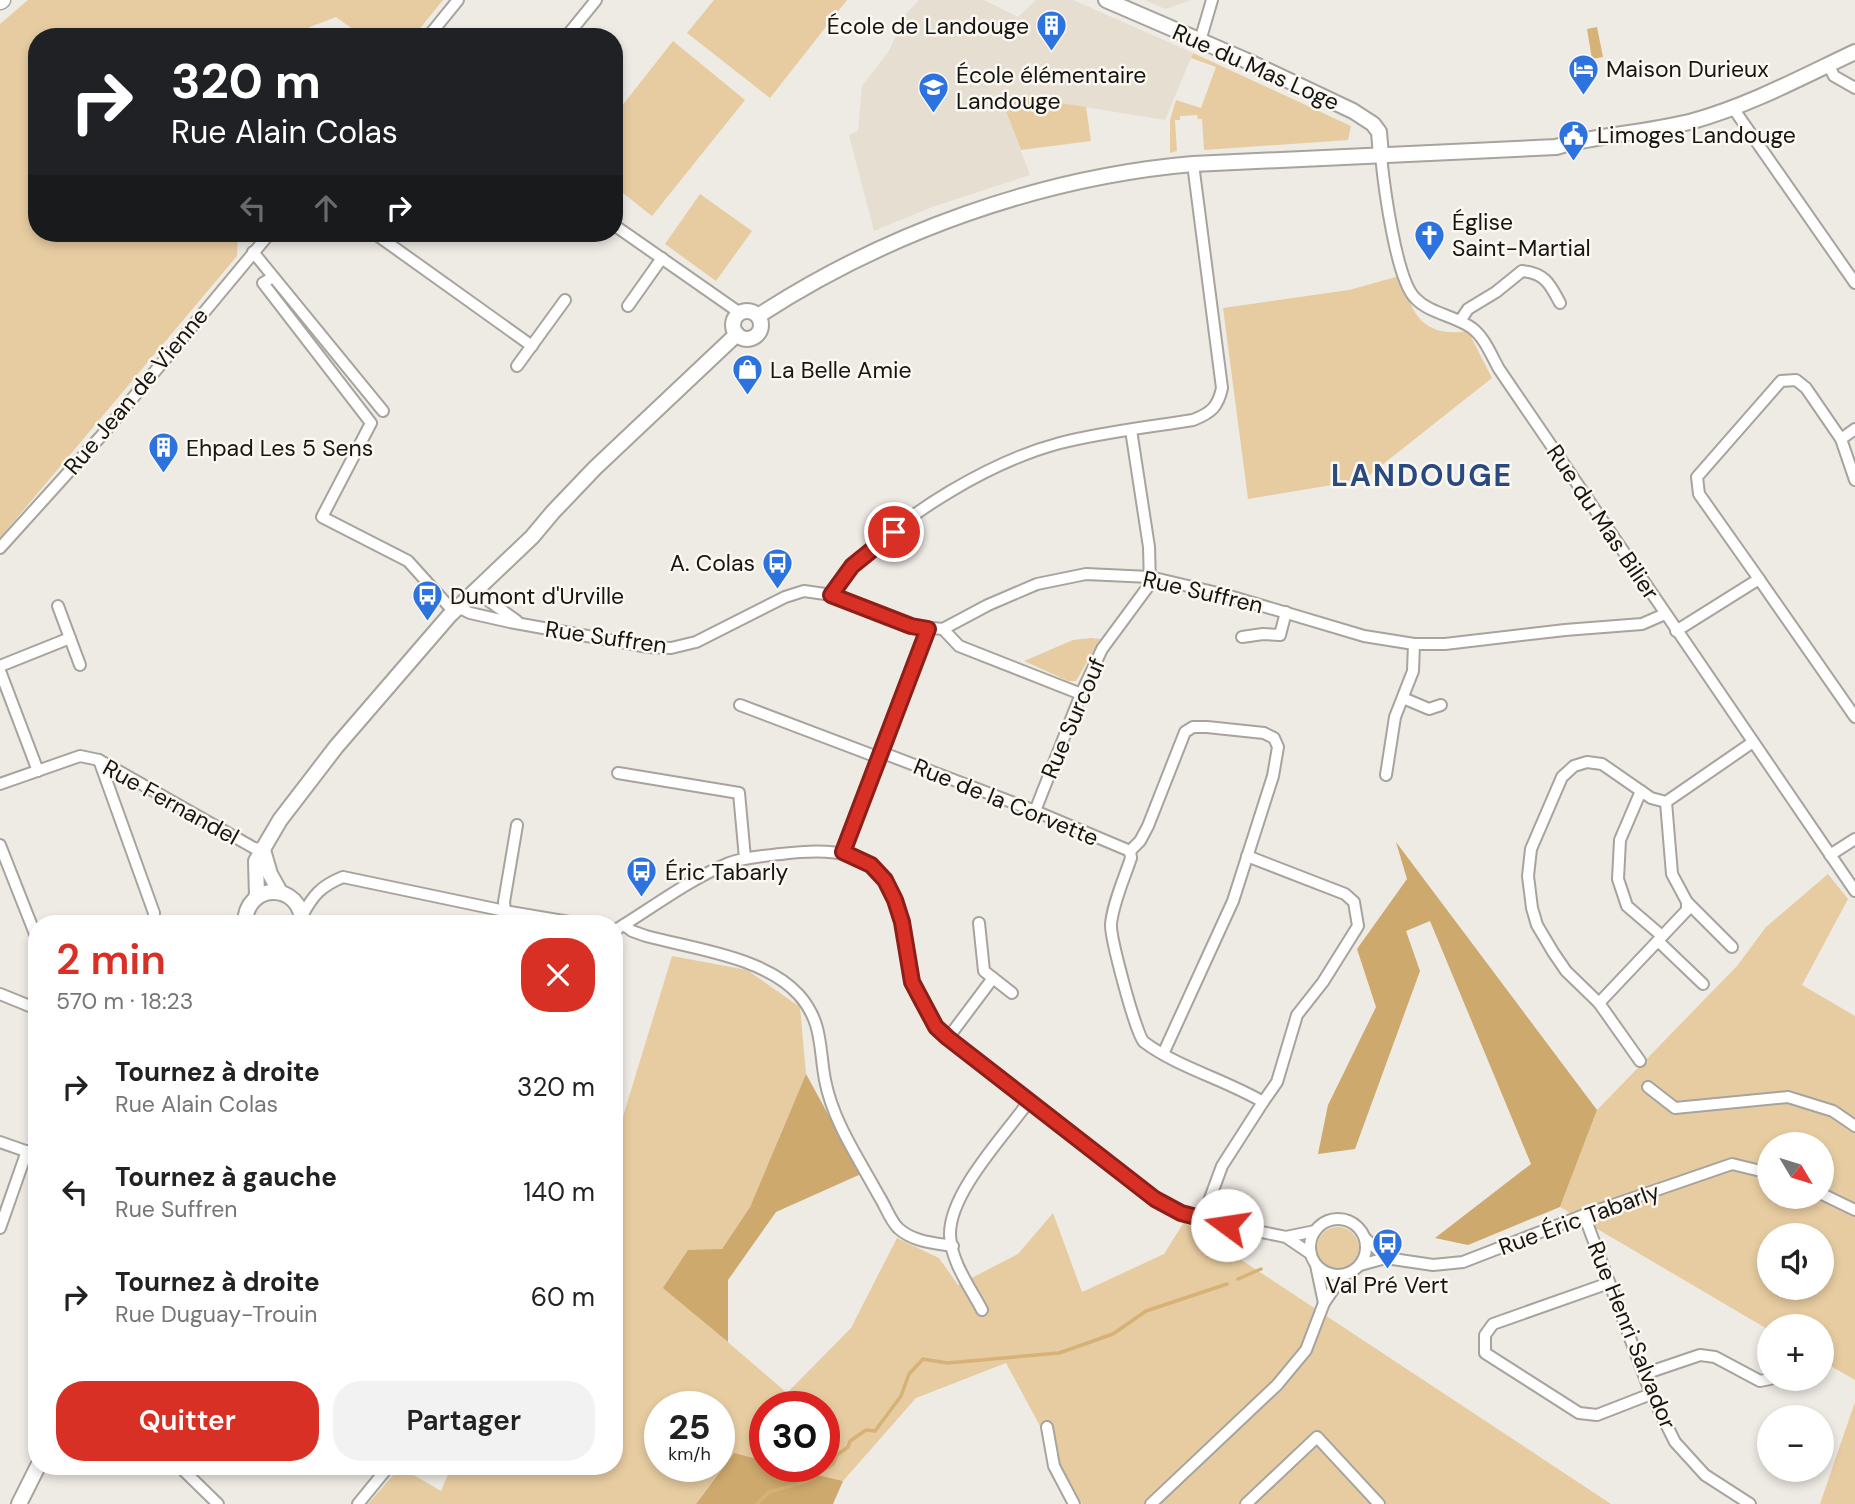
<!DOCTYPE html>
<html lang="fr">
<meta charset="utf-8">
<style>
body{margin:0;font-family:"DM Sans",sans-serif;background:#f2f2f2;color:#222;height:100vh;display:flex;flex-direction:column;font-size:26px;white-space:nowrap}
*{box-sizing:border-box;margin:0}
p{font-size:23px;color:#767676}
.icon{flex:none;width:38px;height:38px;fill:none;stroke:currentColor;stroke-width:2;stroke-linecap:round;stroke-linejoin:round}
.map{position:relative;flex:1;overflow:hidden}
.side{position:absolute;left:28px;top:915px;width:595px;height:560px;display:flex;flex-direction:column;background:#fff;border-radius:28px;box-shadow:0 4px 10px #0003}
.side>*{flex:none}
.banner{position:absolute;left:28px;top:28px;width:595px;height:214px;border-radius:28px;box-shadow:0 4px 10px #0003;background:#202124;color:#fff;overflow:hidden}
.needle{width:46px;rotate:128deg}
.tools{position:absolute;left:1757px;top:1132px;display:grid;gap:14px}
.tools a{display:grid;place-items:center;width:77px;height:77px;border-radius:50%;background:#fff;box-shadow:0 4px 10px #0003;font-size:35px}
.speed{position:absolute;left:644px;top:1391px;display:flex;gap:14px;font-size:35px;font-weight:700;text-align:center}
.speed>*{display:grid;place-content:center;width:91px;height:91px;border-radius:50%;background:#fff;box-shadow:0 4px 10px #0003;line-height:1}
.speed small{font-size:18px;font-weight:400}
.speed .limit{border:10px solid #d22;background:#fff;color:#111}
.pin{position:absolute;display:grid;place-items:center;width:60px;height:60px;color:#fff;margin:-30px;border:4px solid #fff;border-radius:50%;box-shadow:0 2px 7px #0007}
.me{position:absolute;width:77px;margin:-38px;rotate:284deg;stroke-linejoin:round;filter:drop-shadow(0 0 5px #0008)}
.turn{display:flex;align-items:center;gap:24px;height:147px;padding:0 28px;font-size:32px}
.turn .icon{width:91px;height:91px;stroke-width:2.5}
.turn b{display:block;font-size:49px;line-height:60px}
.lanes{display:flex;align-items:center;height:66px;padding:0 28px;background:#0003;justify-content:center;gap:35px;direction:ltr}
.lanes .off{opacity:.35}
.round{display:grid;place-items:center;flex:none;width:74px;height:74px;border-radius:28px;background:#f2f2f2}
.headline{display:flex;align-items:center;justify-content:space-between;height:119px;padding:0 28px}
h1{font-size:42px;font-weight:600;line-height:52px;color:#d93025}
.primary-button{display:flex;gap:14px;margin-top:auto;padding:14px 28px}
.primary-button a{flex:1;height:80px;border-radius:28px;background:#d93025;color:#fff;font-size:28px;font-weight:600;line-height:80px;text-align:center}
.primary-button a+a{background:#f2f2f2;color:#222}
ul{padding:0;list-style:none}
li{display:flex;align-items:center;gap:21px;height:105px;padding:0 28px}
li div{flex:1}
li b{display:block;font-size:26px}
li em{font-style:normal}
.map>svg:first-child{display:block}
.built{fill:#e6ded1}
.green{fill:#e7cca1;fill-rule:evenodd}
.forest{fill:#cda96d}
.water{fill:#d6b276}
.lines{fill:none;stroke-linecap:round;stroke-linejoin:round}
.stream{stroke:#d6b276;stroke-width:3.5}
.minor-casing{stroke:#a7a39d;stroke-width:14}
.major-casing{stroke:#a7a39d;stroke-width:18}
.highway-casing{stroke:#a7a39d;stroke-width:19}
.minor{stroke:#fff;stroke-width:10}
.major{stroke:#fff;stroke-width:14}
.highway{stroke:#fff;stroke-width:16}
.route-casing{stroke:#8d1f18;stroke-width:18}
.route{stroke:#d93025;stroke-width:12}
.labels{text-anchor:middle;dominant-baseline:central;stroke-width:5;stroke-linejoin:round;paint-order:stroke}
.poi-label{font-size:23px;fill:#161512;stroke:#fbf7f1;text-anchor:start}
.street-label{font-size:23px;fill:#161512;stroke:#fbf7f1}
.district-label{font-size:30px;font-weight:bold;letter-spacing:2px;fill:#284a80;stroke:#fbf7f1}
</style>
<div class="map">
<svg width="1855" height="1504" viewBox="0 0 1855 1504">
<rect width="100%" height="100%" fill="#eeeae4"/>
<g class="built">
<path d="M919,0H984L1018,17L1036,0H1073L1193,53L1165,120L1009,95L1001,99L1030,175L932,207L874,231L849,135L858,131L862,86L889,51L905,15Z"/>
<path d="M1145,0H1192L1165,9Z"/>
</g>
<g class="green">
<path d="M28,0H443L413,37H364L336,17L310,27L303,37H37V233H238L237,256L0,538V24Z"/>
<path d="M714,0H847L770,98L687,33Z"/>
<path d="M673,41L745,100L652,216L614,186V116Z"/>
<path d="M1193,53L1351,126L1348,140L1204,150L1202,119H1198L1197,115L1180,116V120H1175L1177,151L1170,153V120L1176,100L1201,108L1216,67L1191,58Z"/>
<path d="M1009,95L1086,107L1091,141L1021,150L1001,99Z"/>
<path d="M700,194L752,231L716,281L665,244Z"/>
<path d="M1403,275C1409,314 1424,338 1468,331L1492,378L1363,480L1248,499L1223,308L1349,290Z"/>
<path d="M1091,638L1100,639L1076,681H1068L1024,661L1073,640Z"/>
<path d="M1828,874L1848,899L1802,985L1855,1016V1380L1822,1361V1326H1769V1330L1560,1207L1597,1110L1737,966L1766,927ZM1769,1144H1822V1197H1769ZM1769,1236H1822V1288H1769Z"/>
<path d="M672,956L747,970L800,1007L806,1074L750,1207L722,1249L664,1287L787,1393L851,1328L897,1238L939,1258L958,1285L1018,1254L1053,1213L1082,1292L1164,1254L1184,1222L1611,1504H1082L1006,1363L916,1398L843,1481L785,1467L824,1466V1407H765V1461L733,1454L696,1504H368L400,1467L441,1491L451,1467L614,1466V1249L618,1244V1235L614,1232V1146ZM660,1407H719V1466H660Z"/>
<circle cx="1338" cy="1248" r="21"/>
<path d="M1855,1402V1504H1820Z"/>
</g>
<g class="forest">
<path d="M1396,842L1597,1110L1560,1207L1468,1245L1435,1238L1531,1164L1430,921L1406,931L1420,971L1355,1149L1318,1154L1328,1105L1376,1007L1357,949L1407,879Z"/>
<path d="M806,1074L861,1174L776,1212L728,1280V1342L663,1288L688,1250L722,1249L750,1207Z"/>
<path d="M734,1453L765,1461V1466L785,1467L843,1481L833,1504H696Z"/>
</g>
<path class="water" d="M1597,27L1603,57L1592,59L1587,29Z"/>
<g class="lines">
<g class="stream">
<path d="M1238,1279L1261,1269"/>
<path d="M757,1504L769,1492L805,1482L833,1464L837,1455L848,1447L850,1441L866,1430L875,1431L901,1396L909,1374L923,1359L947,1363L1059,1353L1113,1334L1146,1311L1227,1284"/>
</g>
<defs>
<g id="minor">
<path d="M428,37L458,0"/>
<path d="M566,37L596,0"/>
<path d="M1200,41L1212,0"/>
<path d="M1828,64L1834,76L1855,88"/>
<path d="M1733,108L1855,283"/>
<path d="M1381,156C1384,186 1396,279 1415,298C1430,314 1454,315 1472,328C1485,338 1491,355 1499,369L1855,891"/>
<path d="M614,225L740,313"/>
<path d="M374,233L532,346"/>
<path d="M253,252L383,411"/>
<path d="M273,277L263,283L371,423L322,517L408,561L454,612"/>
<path d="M628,306L662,258"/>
<path d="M1460,321L1468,309L1496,292L1522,271C1545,273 1550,284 1560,303"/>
<path d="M517,366L565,300"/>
<path d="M1855,429L1841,439L1855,480"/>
<path d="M0,548L102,435L270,233"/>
<path d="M1759,579L1855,717"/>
<path d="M477,590L482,596L517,621"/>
<path d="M832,595C839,586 845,574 854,565C906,513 989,462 1060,443C1103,432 1149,427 1193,420C1211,413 1218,407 1222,388L1193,164"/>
<path d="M58,606L80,665"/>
<path d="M458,607L470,613L510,622L648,647L671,648L696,642L785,597L804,591L832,595L911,626L943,629L988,605L1037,584L1086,574L1150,577L1226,595L1364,636L1414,644H1445L1565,630L1642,624L1665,614"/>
<path d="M943,629L959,646L1081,694"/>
<path d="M1676,631L1759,579L1699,494L1697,477L1781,381L1796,380L1806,388L1841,439"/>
<path d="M1242,637L1263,634L1280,635L1286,612"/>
<path d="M0,666L70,638"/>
<path d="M0,671L38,771"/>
<path d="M1403,698L1429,709L1441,705"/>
<path d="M740,705L880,758"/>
<path d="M883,753L1035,811L1130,851"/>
<path d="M99,760L154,913L153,924"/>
<path d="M618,773L739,793L745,858"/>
<path d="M1386,775L1395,717L1413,671L1414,644"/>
<path d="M0,784L80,756L99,760L254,848L263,850"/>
<path d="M1641,791L1620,840L1618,879L1627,906L1662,936"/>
<path d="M1035,811L1081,694L1102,649L1150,584L1149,547L1131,430"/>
<path d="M0,845L37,939"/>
<path d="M1130,851L1140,841L1148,826L1185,732L1193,727H1207L1264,733L1274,738L1278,747L1273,776L1233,901L1163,1054"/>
<path d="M1130,851L1131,858C1124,879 1113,903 1111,924C1110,937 1136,1035 1144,1042C1177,1067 1226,1080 1263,1102L1222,1166L1202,1220"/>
<path d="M843,852L883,753L928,629"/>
<path d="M1830,855L1855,839"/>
<path d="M1247,856L1345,894L1354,902L1358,926L1323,982L1297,1015L1277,1082L1263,1102"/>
<path d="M1687,902L1732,947"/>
<path d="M505,911L504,902L517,825"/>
<path d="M302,916C313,895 321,886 343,877L505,911L581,924"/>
<path d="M979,923L984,971L1012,993"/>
<path d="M624,925L632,931L646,936C694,949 765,957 799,995C823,1022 819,1048 825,1080C833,1122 859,1159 879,1196C885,1205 890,1220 898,1228C913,1242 934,1243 953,1246"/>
<path d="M614,931C652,908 688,880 729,863C746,857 763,856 781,854C831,848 875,848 896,902C905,928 904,954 911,980C917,1001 933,1024 948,1038L1155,1199L1181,1213L1202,1220L1286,1237L1315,1231"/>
<path d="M1658,941L1703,984"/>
<path d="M0,994L37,1009"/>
<path d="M1599,1003L1687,910V902L1672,874L1666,802"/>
<path d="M948,1038L993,978"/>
<path d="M1640,1061L1599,1003L1566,971L1553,952L1537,925L1532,908L1528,876L1531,849L1562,777L1574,766L1587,762L1602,764L1651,798L1666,802L1753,742"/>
<path d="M1648,1087L1675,1108L1788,1097L1833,1111L1855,1126"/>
<path d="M0,1142L37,1155"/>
<path d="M1822,1194L1855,1210"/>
<path d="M1584,1215L1651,1394L1675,1442L1705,1475L1750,1504"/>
<circle cx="1338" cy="1247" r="28"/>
<path d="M0,1228L27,1151"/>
<path d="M1286,1237L1311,1254"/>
<path d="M1365,1238L1386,1258"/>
<path d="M1316,1265L1324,1303"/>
<path d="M1360,1265L1386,1258L1433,1265L1463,1262L1584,1215L1732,1164L1769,1173"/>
<path d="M1609,1283L1493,1324L1485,1335V1353L1579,1413L1597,1415L1651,1394"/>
<path d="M982,1310C970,1287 951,1262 950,1235C949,1193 1005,1135 1029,1101"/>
<path d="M1644,1374L1700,1355L1715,1357L1760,1381L1770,1379"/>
<path d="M1047,1427L1054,1466L1074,1504"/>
<path d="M179,1466L218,1504"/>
<path d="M358,1504L389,1466"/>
<path d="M1151,1504L1277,1385L1306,1350L1324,1303L1343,1275"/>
<path d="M1246,1504L1317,1437L1379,1504"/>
</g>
<g id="major">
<path d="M1106,0L1245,60L1353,111L1373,124L1379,132L1381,156"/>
<circle cx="747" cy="325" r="14"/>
<path d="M758,316C885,233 1041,177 1193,164L1556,147C1601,134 1648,133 1693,121C1750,105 1802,77 1855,52"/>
<path d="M263,850L270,874L280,892"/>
<path d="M257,897L256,861L280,820L336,747L449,616L532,537L553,512L595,468L737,334"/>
<path d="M245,924C245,881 303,882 302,924"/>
<path d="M19,1504L38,1466"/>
</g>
<path id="highway" d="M0,1L2,0"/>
</defs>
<use href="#minor" class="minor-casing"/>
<use href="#major" class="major-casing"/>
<use href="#highway" class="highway-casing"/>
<use href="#minor" class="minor"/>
<use href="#major" class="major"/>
<use href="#highway" class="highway"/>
</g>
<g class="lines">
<defs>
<path id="route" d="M894,532L852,566L831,595L911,626L928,629L843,852L871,865L885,880L895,900L902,922L912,982L936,1027L948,1038L1155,1199L1181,1213L1227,1225"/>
</defs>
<use href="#route" class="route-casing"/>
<use href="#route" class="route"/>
</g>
<defs>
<symbol id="building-pin" viewBox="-11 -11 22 30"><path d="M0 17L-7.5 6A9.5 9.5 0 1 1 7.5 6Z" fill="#2d73df" stroke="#fbf7f1"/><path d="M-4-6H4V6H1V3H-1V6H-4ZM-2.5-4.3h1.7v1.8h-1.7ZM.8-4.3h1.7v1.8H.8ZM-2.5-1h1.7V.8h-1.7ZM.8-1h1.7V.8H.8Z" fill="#fff"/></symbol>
<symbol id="hotel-pin" viewBox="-11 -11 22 30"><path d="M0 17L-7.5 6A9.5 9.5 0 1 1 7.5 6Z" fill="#2d73df" stroke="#fbf7f1"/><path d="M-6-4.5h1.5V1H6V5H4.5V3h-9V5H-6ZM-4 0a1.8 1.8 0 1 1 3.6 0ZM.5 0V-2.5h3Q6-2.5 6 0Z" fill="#fff"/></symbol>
<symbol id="school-pin" viewBox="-11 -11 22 30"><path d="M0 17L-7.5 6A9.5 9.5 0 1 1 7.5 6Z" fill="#2d73df" stroke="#fbf7f1"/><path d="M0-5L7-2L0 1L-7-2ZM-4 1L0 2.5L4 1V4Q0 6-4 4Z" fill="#fff"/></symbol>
<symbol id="civic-pin" viewBox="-11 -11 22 30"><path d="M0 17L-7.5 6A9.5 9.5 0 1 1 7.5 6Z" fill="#2d73df" stroke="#fbf7f1"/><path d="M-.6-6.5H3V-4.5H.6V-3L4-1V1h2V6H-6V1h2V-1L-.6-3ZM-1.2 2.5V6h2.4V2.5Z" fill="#fff"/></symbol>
<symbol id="church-pin" viewBox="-11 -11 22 30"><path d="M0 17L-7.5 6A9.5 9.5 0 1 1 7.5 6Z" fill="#2d73df" stroke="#fbf7f1"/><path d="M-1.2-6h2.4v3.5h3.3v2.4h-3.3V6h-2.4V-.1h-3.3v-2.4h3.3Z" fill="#fff"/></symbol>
<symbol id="shop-pin" viewBox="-11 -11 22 30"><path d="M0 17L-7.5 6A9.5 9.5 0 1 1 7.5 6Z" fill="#2d73df" stroke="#fbf7f1"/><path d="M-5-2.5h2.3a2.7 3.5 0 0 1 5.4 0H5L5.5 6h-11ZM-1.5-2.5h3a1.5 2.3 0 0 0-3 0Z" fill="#fff"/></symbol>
<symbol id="bus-pin" viewBox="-11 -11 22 30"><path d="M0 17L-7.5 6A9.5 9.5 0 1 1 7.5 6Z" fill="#2d73df" stroke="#fbf7f1"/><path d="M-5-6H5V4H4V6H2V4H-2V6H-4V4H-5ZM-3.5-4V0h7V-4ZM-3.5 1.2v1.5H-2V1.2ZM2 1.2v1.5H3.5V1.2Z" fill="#fff"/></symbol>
</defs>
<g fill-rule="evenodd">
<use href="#building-pin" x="1034" y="8" width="35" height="47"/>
<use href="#hotel-pin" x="1566" y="52" width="35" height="47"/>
<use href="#school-pin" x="916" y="70" width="35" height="47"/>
<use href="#civic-pin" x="1556" y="118" width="35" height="47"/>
<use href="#church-pin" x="1412" y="218" width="35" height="47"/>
<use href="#shop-pin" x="730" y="352" width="35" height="47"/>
<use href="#building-pin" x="146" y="430" width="35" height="47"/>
<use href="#bus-pin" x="760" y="546" width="35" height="47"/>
<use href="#bus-pin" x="410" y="578" width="35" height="47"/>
<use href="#bus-pin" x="624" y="854" width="35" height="47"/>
<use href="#bus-pin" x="1370" y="1226" width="35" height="47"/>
</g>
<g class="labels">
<g class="poi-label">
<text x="1029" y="26" text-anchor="end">École de Landouge</text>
<text x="1606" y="69">Maison Durieux</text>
<text x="956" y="75">École élémentaire<tspan x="956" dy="26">Landouge</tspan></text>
<text x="1597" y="135">Limoges Landouge</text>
<text x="1452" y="222">Église<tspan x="1452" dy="26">Saint-Martial</tspan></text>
<text x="770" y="370">La Belle Amie</text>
<text x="186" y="448">Ehpad Les 5 Sens</text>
<text x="755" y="563" text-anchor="end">A. Colas</text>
<text x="450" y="596">Dumont d'Urville</text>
<text x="665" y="872">Éric Tabarly</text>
<text x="1387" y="1285" text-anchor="middle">Val Pré Vert</text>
</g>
<g class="street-label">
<text transform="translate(1256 67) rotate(24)">Rue du Mas Loge</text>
<text transform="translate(136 391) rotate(-50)">Rue Jean de Vienne</text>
<text transform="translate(1603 522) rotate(56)">Rue du Mas Bilier</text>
<text transform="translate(1203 592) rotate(13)">Rue Suffren</text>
<text transform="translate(606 637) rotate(8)">Rue Suffren</text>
<text transform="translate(1073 718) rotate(-67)">Rue Surcouf</text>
<text transform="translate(171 802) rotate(29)">Rue Fernandel</text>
<text transform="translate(1006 802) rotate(22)">Rue de la Corvette</text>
<text transform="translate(1579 1219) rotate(-20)">Rue Éric Tabarly</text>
<text transform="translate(1632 1335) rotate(68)">Rue Henri Salvador</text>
</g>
<g class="district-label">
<text x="1422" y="475">LANDOUGE</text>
</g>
</g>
</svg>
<div class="tools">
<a><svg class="needle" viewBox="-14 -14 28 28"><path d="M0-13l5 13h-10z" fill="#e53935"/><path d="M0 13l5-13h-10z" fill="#767676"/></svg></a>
<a><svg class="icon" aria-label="sound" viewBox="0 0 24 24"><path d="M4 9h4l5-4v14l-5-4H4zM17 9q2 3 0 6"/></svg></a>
<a>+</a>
<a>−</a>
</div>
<div class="speed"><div>25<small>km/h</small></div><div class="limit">30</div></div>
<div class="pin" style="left:894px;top:532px;background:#d93025"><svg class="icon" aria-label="arrive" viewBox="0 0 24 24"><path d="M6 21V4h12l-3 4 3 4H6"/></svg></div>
<svg class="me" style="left:1227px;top:1225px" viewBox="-20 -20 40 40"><circle r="19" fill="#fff"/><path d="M0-13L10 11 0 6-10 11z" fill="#d93025"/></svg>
<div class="banner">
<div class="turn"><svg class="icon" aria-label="right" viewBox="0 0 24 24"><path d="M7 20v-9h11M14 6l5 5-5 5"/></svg><div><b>320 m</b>Rue Alain Colas</div></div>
<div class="lanes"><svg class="icon off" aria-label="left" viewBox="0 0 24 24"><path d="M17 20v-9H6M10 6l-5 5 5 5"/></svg><svg class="icon off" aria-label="ahead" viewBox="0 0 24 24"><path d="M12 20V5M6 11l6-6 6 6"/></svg><svg class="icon" aria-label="right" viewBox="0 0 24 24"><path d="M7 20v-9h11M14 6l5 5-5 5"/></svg></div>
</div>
<section class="side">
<div class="headline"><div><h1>2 min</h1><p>570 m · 18:23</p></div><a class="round" style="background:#d93025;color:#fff"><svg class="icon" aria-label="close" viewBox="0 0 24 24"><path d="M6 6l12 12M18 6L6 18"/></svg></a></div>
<ul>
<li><svg class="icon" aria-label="right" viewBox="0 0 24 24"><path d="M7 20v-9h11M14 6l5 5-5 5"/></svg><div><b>Tournez à droite</b><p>Rue Alain Colas</p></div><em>320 m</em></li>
<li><svg class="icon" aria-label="left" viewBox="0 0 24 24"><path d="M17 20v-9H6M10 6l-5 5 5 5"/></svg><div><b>Tournez à gauche</b><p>Rue Suffren</p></div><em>140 m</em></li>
<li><svg class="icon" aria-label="right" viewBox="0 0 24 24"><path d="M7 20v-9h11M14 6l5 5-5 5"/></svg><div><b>Tournez à droite</b><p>Rue Duguay-Trouin</p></div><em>60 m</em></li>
</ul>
<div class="primary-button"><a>Quitter</a><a>Partager</a></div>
</section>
</div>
